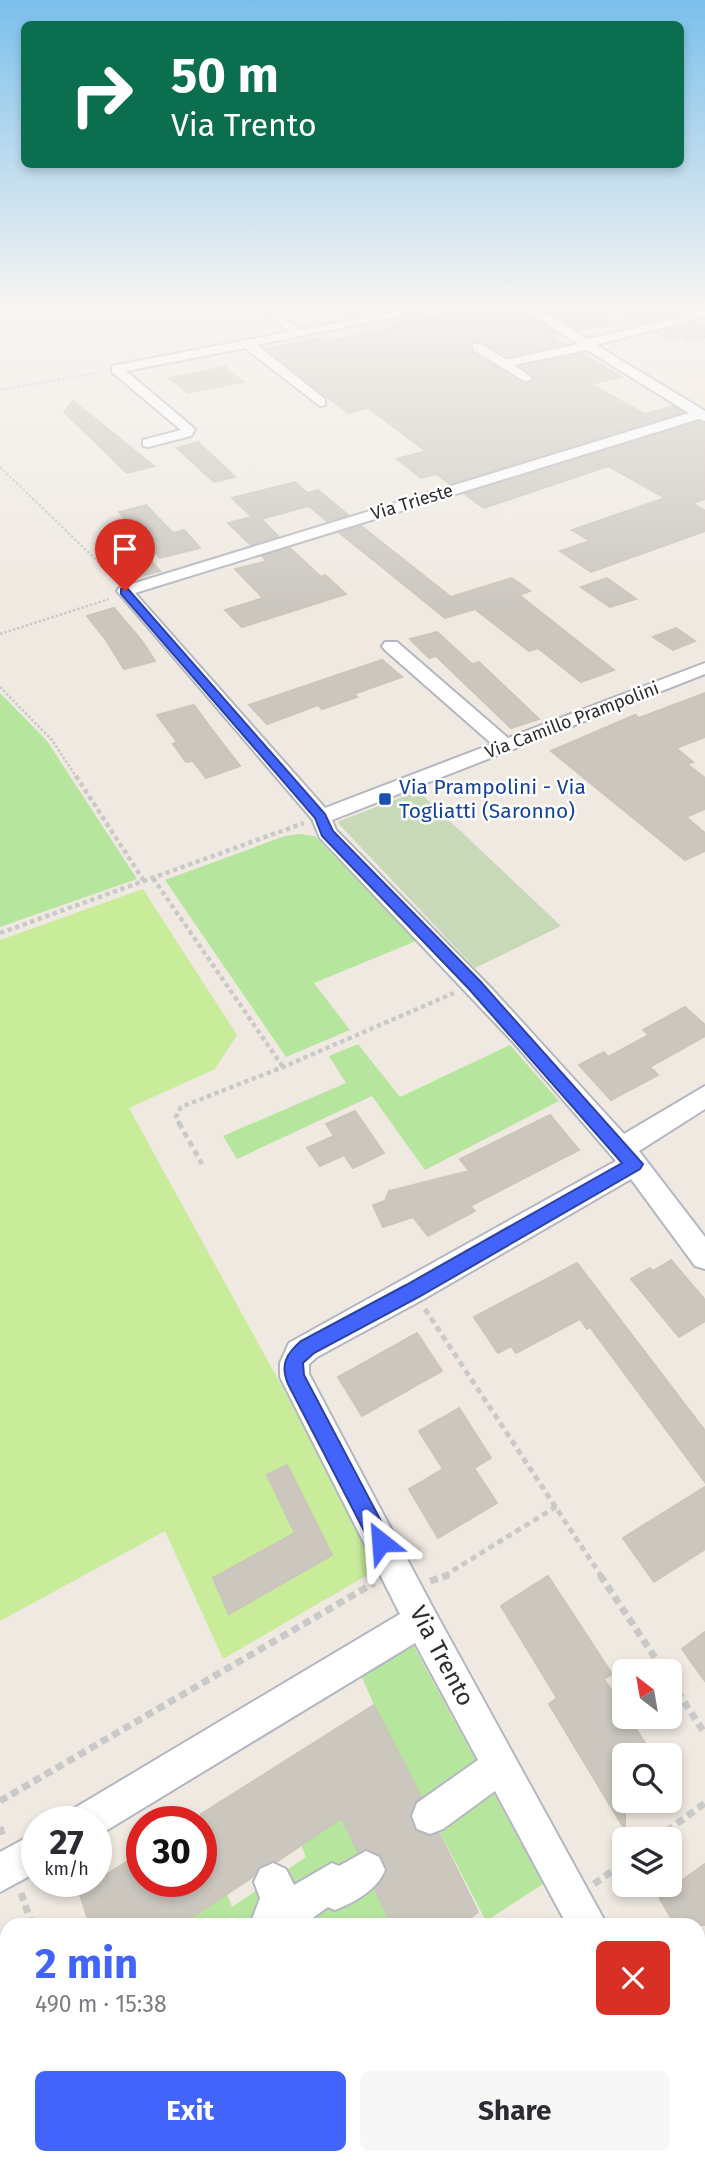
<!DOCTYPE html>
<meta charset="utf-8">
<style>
body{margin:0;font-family:"Fira Sans",sans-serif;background:#f7f7f7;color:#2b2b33;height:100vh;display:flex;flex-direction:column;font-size:26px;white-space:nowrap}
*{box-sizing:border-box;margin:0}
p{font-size:23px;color:#7c7c81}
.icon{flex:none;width:38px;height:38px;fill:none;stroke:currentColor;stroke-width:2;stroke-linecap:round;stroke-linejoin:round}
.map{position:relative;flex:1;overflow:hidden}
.side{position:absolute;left:0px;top:1918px;width:705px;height:247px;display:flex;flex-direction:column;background:#fff;border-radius:21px 21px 0 0;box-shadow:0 4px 10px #0003}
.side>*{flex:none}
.banner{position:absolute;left:21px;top:21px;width:663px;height:147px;border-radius:10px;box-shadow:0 4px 10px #0003;background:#0b6e4f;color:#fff;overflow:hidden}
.needle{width:46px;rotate:329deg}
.fabs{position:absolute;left:612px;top:1659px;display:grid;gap:14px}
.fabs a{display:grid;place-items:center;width:70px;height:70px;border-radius:10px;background:#fff;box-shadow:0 4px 10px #0003;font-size:35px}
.speed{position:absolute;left:21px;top:1806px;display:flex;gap:14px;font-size:35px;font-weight:700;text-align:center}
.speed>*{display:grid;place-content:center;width:91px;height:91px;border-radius:50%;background:#fff;box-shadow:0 4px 10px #0003;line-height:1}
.speed small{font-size:18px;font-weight:400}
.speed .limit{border:10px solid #d22;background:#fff;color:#111}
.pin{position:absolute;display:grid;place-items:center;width:60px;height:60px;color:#fff;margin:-72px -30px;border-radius:50% 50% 50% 0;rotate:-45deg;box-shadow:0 0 7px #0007}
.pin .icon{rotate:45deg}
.me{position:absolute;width:77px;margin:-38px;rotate:332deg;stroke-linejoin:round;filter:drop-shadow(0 0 5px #0008)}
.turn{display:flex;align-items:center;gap:24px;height:147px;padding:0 35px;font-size:32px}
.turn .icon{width:91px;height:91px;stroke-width:2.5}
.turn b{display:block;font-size:49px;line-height:60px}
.round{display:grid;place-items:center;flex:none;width:74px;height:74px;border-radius:10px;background:#f7f7f7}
.headline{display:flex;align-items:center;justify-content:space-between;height:119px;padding:0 35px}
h1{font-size:42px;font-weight:700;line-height:52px;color:#4264fb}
.primary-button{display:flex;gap:14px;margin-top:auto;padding:14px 35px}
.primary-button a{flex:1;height:80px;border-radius:10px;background:#4264fb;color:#fff;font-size:28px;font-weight:700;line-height:80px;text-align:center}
.primary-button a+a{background:#f7f7f7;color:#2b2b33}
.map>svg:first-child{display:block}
.industrial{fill:#e3e1e8}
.education{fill:#f0e6d1}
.green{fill:#b6e59e}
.cemetery{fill:#c8d9b8}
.pitch{fill:#c9ec9a}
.building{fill:#cbc7bf;stroke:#cbc5ba;stroke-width:2}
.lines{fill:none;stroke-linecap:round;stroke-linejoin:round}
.minor-casing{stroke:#b4b7c1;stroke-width:4}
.path-far3{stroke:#c9c9c9;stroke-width:2.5;stroke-dasharray:2.5 2;stroke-linecap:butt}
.path-far2{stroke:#c9c9c9;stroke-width:4.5;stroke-dasharray:4.5 3.5;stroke-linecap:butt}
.path-far1{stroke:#c9c9c9;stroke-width:5;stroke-dasharray:6 4.5;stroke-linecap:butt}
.path{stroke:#c9c9c9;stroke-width:7;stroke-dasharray:8 5;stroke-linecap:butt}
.minor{fill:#fff;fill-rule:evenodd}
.route{fill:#4264fb;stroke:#2b41a3;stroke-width:2}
.transit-dot{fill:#1a4fb4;stroke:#fff;stroke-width:2.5}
.labels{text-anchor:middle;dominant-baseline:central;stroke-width:5;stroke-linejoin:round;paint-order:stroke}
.far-street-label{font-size:18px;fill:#2e2e2e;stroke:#fff}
.transit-label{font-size:21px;fill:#164399;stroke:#fff;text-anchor:start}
.near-street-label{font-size:24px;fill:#2e2e2e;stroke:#fff}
</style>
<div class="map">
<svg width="705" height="2164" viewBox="0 0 705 2164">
<rect width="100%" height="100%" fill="#efe9e1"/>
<path class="industrial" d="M0,2051L7,2077V2158H29L31,2164H0Z"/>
<path class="education" d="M705,371V409L660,383Z"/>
<g class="green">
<path d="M0,693L47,741L137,879L0,927Z"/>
<path d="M299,834L315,836L416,941L314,983L350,1030L286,1057L165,880L285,836Z"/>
<path d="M358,1044L400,1097L510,1045L559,1101L425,1170L372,1096L237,1159L223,1136L346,1083L329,1056Z"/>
<path d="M411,1641L543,1884L486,1921L374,1705L360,1673Z"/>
<path d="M342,1818L391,1925H180L227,1894L232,1907L306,1857L301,1845Z"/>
<path d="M698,2127L705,2140V2164H608L605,2158H698Z"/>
<path d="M337,2158H496L499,2164H329Z"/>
</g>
<path class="cemetery" d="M418,791L561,926L475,968L337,822Z"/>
<path class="pitch" d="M143,889L237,1035L215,1069L129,1108L381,1567L223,1659L165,1531L0,1621V940Z"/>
<g class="building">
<path d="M486,307H519L558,334L550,336L565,344L507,357L482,342H471L472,352L525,384L535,378L520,366L582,354L622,377L591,384L645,414L673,406L683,412L450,484L436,474L421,478L397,459L426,451L368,408L348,413L266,349L317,338L324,343L393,327L388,324Z"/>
<path d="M541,307H584L613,324L579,330Z"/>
<path d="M652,307H668L681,314L641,324L623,313Z"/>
<path d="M695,322L705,327V337L688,341L680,336L668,339L656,332Z"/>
<path d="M225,367L243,382L188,393L169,378Z"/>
<path d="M73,401L133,449L154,466L127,473L64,412Z"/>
<path d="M699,422L705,423V499L692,503L705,511V531L591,572L560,551L590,541L572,530L665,498L608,466L484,508L465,494Z"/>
<path d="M198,442L235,477L214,482L177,448Z"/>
<path d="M295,482L307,493L318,490L348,515L327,521L309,506L261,519L278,536L251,545L228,523L252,517L232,498Z"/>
<path d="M146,505L173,533L184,530L200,548L160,558L119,512Z"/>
<path d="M361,526L451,597L512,578L530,591L519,595L614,670L581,682L538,648L529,651L475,609L445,618L340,533Z"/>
<path d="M290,548L321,577L325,575L346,594L242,627L225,610L263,598L235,569L267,561L262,556Z"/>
<path d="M143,552L160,571L134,578L117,558Z"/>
<path d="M607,578L636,599L610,607L581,587Z"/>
<path d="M114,608L142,641L155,661L124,669L106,640L87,616Z"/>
<path d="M676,628L695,641L673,650L653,637Z"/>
<path d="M437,632L472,664L479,662L539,719L511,728L436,656L429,658L410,639Z"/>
<path d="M382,660L402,677L354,694L357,697L322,709L318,705L267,724L249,705Z"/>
<path d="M705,693V737L676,748L693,762L687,764L705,778V809L686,817L705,833V851L685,860L551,751L635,715L639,718Z"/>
<path d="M194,705L210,727L240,766L206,778L193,761L186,762L173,744L177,742L157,715Z"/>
<path d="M685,1007L705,1025V1036L650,1067L658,1075L611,1100L579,1065L604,1052L608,1057L649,1035L643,1030Z"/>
<path d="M355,1111L384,1153L353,1168L344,1155L320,1166L307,1148L334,1136L326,1124Z"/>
<path d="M550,1115L579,1150L470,1206L475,1211L428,1236L413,1217L383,1227L373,1205L385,1201L389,1191L469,1171L460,1159Z"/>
<path d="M671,1260L705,1300V1321L679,1337L631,1279L650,1268L653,1271Z"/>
<path d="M577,1263L705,1431V1482L590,1327L587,1329L580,1319L516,1353L511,1346L498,1353L474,1317Z"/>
<path d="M417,1333L442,1371L362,1416L338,1377Z"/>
<path d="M459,1408L491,1458L474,1468L497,1503L438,1538L409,1489L443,1469L419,1431Z"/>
<path d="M287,1465L332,1555L229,1614L213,1578L295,1533L267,1475Z"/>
<path d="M705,1487V1549L654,1582L623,1538Z"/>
<path d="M548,1576L612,1674L604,1679L625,1711V1717H628L653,1755H625V1830L549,1704L557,1698L501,1606Z"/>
<path d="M705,1632V1681L682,1649Z"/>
<path d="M374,1705L421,1797L415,1802L410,1815L415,1830L429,1836L439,1833L478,1912L461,1925H392L375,1889L387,1871L381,1856L367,1849L358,1852L342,1818L276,1862L259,1867L254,1876L180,1925H90L79,1892L142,1852V1881H201V1814Z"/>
<path d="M705,1864V1925H675L659,1897Z"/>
</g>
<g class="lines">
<defs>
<g id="minor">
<path d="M260,307H272L300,330L419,307H443L257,345L325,399V405L320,406L245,348L126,371L195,429L191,436L148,447L143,446V440L181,430L112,372V366L289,332Z"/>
<path d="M522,307H535L588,339L705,311V317L596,345L705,411V421L699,419L135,593L325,808L492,744L385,650L382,646L385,642H397L508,738L705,663V674L332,820L336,830L492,989L624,1134L705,1086V1109L639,1151L705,1237V1269L695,1266L631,1179L422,1300L317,1357L309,1364V1374L433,1608L607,1925H567L495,1791L443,1829L430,1834L417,1829L412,1816L417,1803L478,1760L415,1643L99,1835L96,1836V1822H68L73,1809L400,1614L280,1377V1363L289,1343L616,1161L514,1043L320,838L312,819L117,591L119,588L689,413L587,350L514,365L532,378L526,382L473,350V344H481L506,360L578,344Z"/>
<path d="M37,1832V1872L0,1892V1852Z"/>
<path d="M366,1851L379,1857L385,1870C377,1890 355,1902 335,1910L328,1907L303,1925H250L260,1898L254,1882L260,1869L273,1863L286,1869L294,1885L332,1863L339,1866Z"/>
<path d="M0,1951L7,1954V2015L0,2012Z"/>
<path d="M698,2106L705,2109V2160L698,2157Z"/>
<path d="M33,2158H75L77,2164H35Z"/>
<path d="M182,2158H230L228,2164H180Z"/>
</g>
</defs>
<use href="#minor" class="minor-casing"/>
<g class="path-far3">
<path d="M0,390L101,372"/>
<path d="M0,467L116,579"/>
<path d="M0,634L109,599"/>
<path d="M0,687L52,740L77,778"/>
</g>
<g class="path-far2">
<path d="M76,776L144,881"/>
<path d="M153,878L283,1067"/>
<path d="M0,933L304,823"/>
<path d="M180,1125L176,1117L181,1107L283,1067L454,993"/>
</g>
<g class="path-far1">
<path d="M179,1123L202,1164"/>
<path d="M425,1309L601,1576"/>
<path d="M444,1576L557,1506"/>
</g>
<g class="path">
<path d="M600,1575L664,1671"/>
<path d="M430,1581L449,1575"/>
<path d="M670,1680L705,1734"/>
<path d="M0,1801L374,1583"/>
<path d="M0,1827L3,1838"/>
<path d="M656,1839L705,1803"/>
<path d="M594,1884L625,1862"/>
<path d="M21,1893L32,1925"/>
<path d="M111,2158L113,2164"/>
</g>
<use href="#minor" class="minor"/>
</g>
<linearGradient id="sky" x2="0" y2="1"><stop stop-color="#7abfeb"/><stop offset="0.5" stop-color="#f8f5f2"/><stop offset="1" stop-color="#f8f5f2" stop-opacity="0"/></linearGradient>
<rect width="705" height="610" fill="url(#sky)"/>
<path class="route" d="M121,589H128L325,814L333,831L480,981L643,1164L640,1169L419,1297L314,1353L303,1363L304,1375L392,1542L389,1550L381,1553L374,1550L288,1384C280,1365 286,1354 301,1341L406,1285L622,1163L469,989L322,836L315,818L121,594Z"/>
<rect class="transit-dot" x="378" y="792" width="14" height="14" rx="3.5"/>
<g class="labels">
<g class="far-street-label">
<text transform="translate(412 502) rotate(-17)">Via Trieste</text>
<text transform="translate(572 720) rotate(-21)">Via Camillo Prampolini</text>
</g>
<g class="transit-label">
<text x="399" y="787">Via Prampolini - Via<tspan x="399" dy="24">Togliatti (Saronno)</tspan></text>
</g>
<g class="near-street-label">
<text transform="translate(442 1656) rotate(62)">Via Trento</text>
</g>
</g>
</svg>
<div class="fabs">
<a><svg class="needle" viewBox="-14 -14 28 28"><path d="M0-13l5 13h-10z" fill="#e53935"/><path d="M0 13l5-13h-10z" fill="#7c7c81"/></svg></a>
<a><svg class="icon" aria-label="search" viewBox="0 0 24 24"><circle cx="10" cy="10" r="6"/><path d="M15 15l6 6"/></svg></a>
<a><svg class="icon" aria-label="layers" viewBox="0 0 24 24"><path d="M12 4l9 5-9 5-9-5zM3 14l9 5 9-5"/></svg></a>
</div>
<div class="speed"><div>27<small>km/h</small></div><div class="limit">30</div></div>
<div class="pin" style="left:125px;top:591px;background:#d93025"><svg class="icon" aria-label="arrive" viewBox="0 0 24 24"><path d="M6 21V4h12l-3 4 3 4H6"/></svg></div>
<svg class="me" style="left:381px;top:1542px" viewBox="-20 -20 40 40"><path d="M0-17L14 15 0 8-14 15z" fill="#4264fb" stroke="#fff" stroke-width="4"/></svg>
<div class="banner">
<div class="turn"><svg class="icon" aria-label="right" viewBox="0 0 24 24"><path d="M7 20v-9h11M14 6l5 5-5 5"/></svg><div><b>50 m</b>Via Trento</div></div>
</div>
<section class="side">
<div class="headline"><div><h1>2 min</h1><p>490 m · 15:38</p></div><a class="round" style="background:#d93025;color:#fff"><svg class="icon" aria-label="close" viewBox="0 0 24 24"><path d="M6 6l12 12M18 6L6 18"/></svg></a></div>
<div class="primary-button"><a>Exit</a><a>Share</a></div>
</section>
</div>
